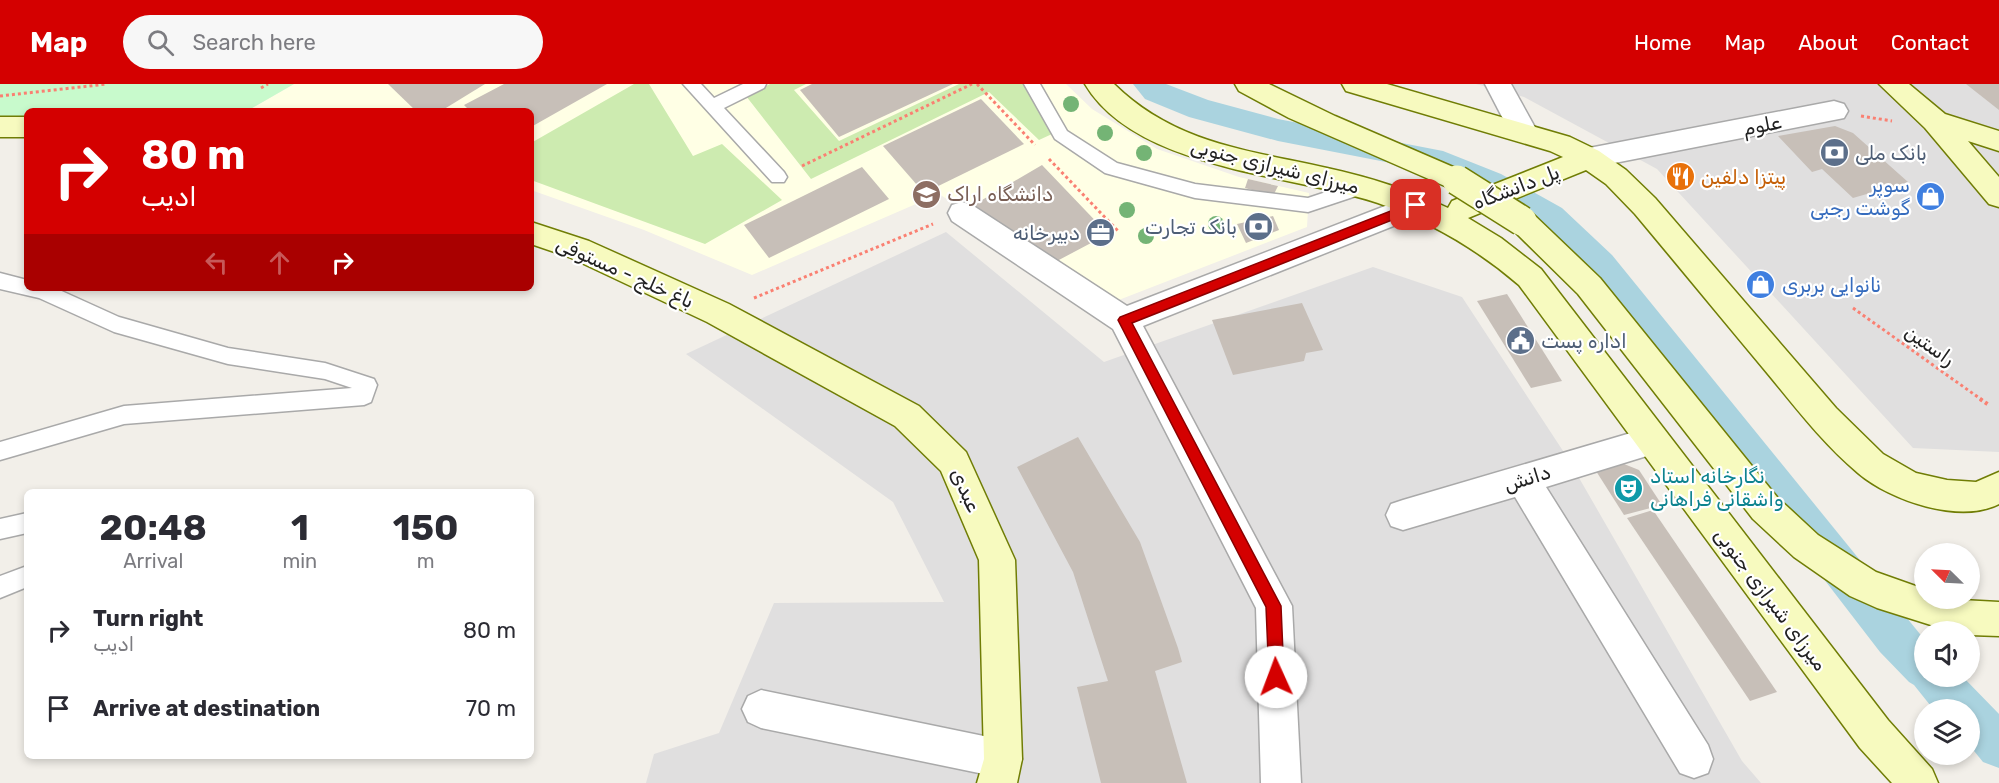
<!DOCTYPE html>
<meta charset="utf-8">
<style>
body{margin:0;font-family:Rubik,"Noto Naskh Arabic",sans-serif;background:#f7f7f7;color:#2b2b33;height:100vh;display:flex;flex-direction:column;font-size:22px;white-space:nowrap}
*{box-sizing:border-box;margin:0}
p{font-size:20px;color:#7c7c81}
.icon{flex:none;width:33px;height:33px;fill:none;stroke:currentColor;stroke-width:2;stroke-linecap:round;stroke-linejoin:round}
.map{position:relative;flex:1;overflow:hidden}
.details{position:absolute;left:24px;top:405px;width:510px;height:270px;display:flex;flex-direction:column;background:#fff;border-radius:9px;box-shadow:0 3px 9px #0003}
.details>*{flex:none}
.banner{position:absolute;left:24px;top:24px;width:510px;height:183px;border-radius:9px;box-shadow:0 3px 9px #0003;background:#d40000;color:#fff;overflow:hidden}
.needle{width:39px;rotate:294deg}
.controls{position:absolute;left:1914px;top:459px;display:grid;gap:12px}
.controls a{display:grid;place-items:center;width:66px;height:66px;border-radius:50%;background:#fff;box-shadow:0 3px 9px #0003;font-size:30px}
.pin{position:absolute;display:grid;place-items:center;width:51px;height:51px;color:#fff;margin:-26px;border-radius:12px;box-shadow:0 3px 9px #0006}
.me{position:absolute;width:66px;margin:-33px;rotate:358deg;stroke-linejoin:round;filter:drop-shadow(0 0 4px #0008)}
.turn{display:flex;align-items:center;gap:21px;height:126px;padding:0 18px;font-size:27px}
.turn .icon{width:78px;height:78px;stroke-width:2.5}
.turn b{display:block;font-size:42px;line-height:51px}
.lanes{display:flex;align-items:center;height:57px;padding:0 18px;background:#0003;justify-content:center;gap:30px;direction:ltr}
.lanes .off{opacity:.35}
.eta{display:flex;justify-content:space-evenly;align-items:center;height:102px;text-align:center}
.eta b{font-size:36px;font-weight:700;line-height:42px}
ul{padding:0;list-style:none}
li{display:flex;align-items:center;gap:18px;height:78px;padding:0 18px}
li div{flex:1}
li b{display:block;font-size:22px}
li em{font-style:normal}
header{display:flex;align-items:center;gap:36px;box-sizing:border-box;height:84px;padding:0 30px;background:#d40000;color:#fff}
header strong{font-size:28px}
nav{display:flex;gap:33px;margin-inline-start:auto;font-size:21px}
.search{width:420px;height:54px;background:#f7f7f7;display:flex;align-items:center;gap:15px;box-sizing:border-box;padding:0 21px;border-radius:33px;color:#7c7c81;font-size:22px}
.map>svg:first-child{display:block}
.residential{fill:#e0dfdf}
.education{fill:#ffffe5}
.grass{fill:#cdebb0}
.park{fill:#c8facc}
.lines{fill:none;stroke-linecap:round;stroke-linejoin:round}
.canal{fill:#aad3df;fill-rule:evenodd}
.building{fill:#c7bfb8}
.lane-casing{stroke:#a9a9a9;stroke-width:3}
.street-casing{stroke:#a9a9a9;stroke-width:3}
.secondary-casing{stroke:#707d05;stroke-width:3}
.path-far1{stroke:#fa8072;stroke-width:3;stroke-dasharray:3 3;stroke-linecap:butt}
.path{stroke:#fa8072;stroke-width:4;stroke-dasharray:3 3;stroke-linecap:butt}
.lane{fill:#fff;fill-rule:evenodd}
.street{fill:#fff;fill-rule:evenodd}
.secondary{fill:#f7fabf;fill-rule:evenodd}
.secondary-bridge-casing{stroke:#707d05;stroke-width:32;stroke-linecap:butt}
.secondary-bridge{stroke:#f7fabf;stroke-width:29}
.tree{fill:#74b475}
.route{fill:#d40000;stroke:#8a0000;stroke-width:1.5}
.labels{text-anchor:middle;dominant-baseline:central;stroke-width:4.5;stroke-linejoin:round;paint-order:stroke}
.street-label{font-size:20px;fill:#222;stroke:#fff}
.service-label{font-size:20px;fill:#4e5e75;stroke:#fff;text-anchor:start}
.food-label{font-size:20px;fill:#c56008;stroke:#fff;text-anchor:start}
.shop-label{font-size:20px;fill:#366cbe;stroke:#fff;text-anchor:end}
.education-label{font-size:20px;fill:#785e54;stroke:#fff;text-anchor:start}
.culture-label{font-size:20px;fill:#0d838f;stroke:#fff;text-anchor:start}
</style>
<header>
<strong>Map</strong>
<div class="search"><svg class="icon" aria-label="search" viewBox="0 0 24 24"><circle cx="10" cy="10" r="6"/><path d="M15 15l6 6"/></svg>Search here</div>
<nav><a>Home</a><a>Map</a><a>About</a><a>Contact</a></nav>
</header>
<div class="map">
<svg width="1999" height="699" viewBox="0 0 1999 699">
<rect width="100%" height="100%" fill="#f2efe9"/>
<g class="residential">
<path d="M1476,0H1999V368L1913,364L1657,85L1524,13Z"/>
<path d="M946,148L1104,278L1373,183L1462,213L1567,373L1742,677L1761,699H646L654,670L719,649L774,519L944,518L893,418L686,270Z"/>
</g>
<path class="education" d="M294,0H1066L1092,25L1157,65L1239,93L1309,109L1307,143L1111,219L939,110L752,191L644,146L531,106V27H247Z"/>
<g class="grass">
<path d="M634,0H649L693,72L722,60L782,116L705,160L531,96V59Z"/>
<path d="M770,0H806L794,6L839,57L959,0H1024L1052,50L1039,56L989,8L811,95L746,12Z"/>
</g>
<path class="park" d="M0,0H294L247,27L60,25L27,27V32L0,37Z"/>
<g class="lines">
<path class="canal" d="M1133,0H1166L1208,16L1278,35L1443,67L1501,90L1562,124L1612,171L1924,555V592H1962L1999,630V684L1983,678L1970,662V626H1934L1914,601L1909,598L1880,568L1588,189L1538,142L1479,106L1427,86L1278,57L1189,33L1145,15Z"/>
</g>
<g class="building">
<path d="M388,0H485L441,27H416Z"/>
<path d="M504,0H607L531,43V27H470L464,21Z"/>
<path d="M812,0H953L839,53L800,6Z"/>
<path d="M1966,0H1999V26Z"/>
<path d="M981,15L1024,60L924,109L883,62Z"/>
<path d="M1835,42L1853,49L1908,98L1853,114L1822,85L1812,88L1778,52Z"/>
<path d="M1042,81L1108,150L1057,177L1049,170L1042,172L970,123Z"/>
<path d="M862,83L889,115L769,174L744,141Z"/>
<path d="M1248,95L1278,102L1273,112L1245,104Z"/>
<path d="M1273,132L1279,146L1246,159L1237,140Z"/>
<path d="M1507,210L1562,297L1531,304L1477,217Z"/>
<path d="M1302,219L1323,266L1306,269L1304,277L1233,291L1212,236Z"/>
<path d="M1078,353L1140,458L1178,564L1182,578L1155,587L1187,699H1101L1077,603L1108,597L1073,488L1017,383Z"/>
<path d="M1624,380L1639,386L1662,421L1624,431L1596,387Z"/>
<path d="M1653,426L1777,608L1750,617L1627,434Z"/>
</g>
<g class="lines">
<defs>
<g id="lane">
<path d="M683,0H701L714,14L743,0H766L764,4L724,24L784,88L787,93L784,98H772Z"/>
<path d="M1024,0H1040L1067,47L1117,79L1195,100L1308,114L1362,96L1368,98L1371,103L1368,108L1308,128L1195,114L1105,89L1055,55Z"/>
<path d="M0,189L27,196V204H55L119,233L228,264L325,279L374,295L377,301L371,318L364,321L124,340L0,376V358L124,322L352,304L325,295L228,280L114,248L39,214L0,205Z"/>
<path d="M27,429V449L0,455V435Z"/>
<path d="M27,482V503L0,514V492Z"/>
</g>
<g id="street">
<path d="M1485,0H1511L1537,47L1533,54L1523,57L1513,54Z"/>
<path d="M1834,17L1844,20L1848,27L1844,34L1589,84L1579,81L1575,74L1579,67L1589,64Z"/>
<path d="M1416,110L1426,113L1430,121L1426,129L1143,242L1292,522L1301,699H1261L1256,524L1113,245L952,137L948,129L952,121L962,118L972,121L1127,222Z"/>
<path d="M1651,343L1663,347L1668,357L1663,367L1546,403L1708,661L1713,675L1708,689L1694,694L1680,689L1515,413L1403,446L1391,442L1386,431L1391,420L1403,416Z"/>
<path d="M761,606L1003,656L1017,661L1022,675L1017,689L1003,694L761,644L748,638L742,625L748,612Z"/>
</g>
<g id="secondary">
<path d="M1085,0H1114C1175,60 1248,66 1327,84C1368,93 1410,106 1448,124L1452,117L1563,73L1550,67L1346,7L1342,0H1387L1570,53L1599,67L1626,86L1655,114L1836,324L1883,370L1916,389L1947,396L1976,398L1999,388V420C1960,440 1891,417 1858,389C1822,359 1793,320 1763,284C1720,233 1678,181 1635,130L1606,100L1586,86L1468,134L1501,154L1541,185L1888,636L1932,685L1938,699H1892L1860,664L1519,201C1477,165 1431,138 1378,119C1292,90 1136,86 1085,0Z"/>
<path d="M1235,0H1269L1335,32L1467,89L1471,96L1467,103L1457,106L1447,103L1289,34L1239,7Z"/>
<path d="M1879,0H1909L1945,30L1999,47V67L1968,57L1999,93V123L1989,120L1925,44Z"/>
<rect x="0" y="33" width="27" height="20"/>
<path d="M1522,126L1532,129L1600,194L1777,413L1818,451L1876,488L1924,505V514L1999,518V552L1970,551V548H1953L1877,524L1850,512L1794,473L1753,435L1578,210L1512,145L1507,137L1512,129Z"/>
<path d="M531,138L589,157L729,220L919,322L966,368L1015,476L1022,675L1017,699H977L984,675L979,476L941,387L895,342L707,238L569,173L531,160Z"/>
</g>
</defs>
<use href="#lane" class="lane-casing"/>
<use href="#street" class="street-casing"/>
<use href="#secondary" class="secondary-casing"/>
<g class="path-far1">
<path d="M977,0L1035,61"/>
<path d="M261,4L268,0"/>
<path d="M0,12L107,0"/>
<path d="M1861,32L1892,37"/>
<path d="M1049,75L1119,148"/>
<path d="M802,82L972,0"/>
<path d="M754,214L933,140"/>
<path d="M1853,224L1982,316"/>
</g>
<path class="path" d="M1980,315L1989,321"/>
<use href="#lane" class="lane"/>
<use href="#street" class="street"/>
<use href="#secondary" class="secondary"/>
<defs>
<path id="secondary-bridge" d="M1457,96L1522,137"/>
</defs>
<use href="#secondary-bridge" class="secondary-bridge-casing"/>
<use href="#secondary-bridge" class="secondary-bridge"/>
</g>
<g class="tree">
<circle cx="1071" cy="20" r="8"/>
<circle cx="1105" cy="49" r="8"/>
<circle cx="1144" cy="69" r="8"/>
<circle cx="1127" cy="126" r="8"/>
<circle cx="1216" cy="140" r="8"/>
<circle cx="1146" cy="152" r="8"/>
</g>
<path class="route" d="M1416,117L1422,121L1420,125L1132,239L1281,522L1284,593L1282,598L1276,600L1271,598L1269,593L1266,523L1118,236L1120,233Z"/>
<defs>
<symbol id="bank-disc" viewBox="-11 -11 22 22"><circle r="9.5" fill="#5c6f8a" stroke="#fff"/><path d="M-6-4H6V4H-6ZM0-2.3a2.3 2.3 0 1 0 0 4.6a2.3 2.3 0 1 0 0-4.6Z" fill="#fff"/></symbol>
<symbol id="restaurant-disc" viewBox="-11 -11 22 22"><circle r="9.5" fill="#e8710a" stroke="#fff"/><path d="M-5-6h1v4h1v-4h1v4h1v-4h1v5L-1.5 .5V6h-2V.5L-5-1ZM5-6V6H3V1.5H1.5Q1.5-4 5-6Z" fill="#fff"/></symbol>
<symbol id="university-disc" viewBox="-11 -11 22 22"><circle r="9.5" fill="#8d6e63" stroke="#fff"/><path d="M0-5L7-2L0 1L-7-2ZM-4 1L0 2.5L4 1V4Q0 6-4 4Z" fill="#fff"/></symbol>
<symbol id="shop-disc" viewBox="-11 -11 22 22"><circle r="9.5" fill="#3f7fe0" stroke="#fff"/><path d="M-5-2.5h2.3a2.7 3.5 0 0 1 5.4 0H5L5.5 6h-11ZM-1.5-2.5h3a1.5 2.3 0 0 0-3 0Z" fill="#fff"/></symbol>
<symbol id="office-disc" viewBox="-11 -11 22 22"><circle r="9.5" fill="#5c6f8a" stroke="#fff"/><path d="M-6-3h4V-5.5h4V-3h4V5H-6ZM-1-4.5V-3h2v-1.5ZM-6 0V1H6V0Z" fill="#fff"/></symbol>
<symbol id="civic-disc" viewBox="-11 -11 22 22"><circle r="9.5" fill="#5c6f8a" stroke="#fff"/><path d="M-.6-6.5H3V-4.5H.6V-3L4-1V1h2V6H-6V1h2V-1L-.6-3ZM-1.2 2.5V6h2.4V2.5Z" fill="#fff"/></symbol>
<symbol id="theatre-disc" viewBox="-11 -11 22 22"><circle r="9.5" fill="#0f9aa8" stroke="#fff"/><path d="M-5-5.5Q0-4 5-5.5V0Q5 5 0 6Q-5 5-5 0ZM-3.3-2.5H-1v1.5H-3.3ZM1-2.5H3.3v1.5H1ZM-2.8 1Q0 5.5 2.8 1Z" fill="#fff"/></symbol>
</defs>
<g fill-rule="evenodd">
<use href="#bank-disc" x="1818" y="52" width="33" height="33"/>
<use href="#restaurant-disc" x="1664" y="76" width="33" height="33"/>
<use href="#university-disc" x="910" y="94" width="33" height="33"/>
<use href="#shop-disc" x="1914" y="96" width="33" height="33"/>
<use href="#bank-disc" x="1242" y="126" width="33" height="33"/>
<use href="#office-disc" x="1084" y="132" width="33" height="33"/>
<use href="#shop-disc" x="1744" y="184" width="33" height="33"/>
<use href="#civic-disc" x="1504" y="240" width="33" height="33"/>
<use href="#theatre-disc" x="1612" y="388" width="33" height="33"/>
</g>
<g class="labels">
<g class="street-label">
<text transform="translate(1762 41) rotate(-11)">علوم</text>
<text transform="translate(1275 82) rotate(14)">میرزای شیرازی جنوبی</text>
<text transform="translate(1516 103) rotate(-21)">پل دانشگاه</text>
<text transform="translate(625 188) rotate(24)">باغ خلج - مستوفی</text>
<text transform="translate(1930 261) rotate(35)">راستین</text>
<text transform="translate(1527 394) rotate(-17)">دانش</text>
<text transform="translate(966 406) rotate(66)">عبدی</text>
<text transform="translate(1771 515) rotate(53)">میرزای شیرازی جنوبی</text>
</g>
<g class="service-label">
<text x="1855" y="69">بانک ملی</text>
<text x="1237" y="143" text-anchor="end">بانک تجارت</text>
<text x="1080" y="149" text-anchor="end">دبیرخانه</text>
<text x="1541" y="257">اداره پست</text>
</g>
<g class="food-label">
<text x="1701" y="93">پیتزا دلفین</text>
</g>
<g class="shop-label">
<text x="1910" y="101">سوپر<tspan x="1910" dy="23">گوشت رجبی</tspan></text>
<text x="1782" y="201" text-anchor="start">نانوایی بربری</text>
</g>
<g class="education-label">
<text x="947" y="110">دانشگاه اراک</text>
</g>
<g class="culture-label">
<text x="1650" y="392">نگارخانه استاد<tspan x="1650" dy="23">واشقانی فراهانی</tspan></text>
</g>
</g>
</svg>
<div class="controls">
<a><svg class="needle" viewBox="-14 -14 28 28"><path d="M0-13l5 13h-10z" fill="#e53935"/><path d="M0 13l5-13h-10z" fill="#7c7c81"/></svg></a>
<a><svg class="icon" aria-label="sound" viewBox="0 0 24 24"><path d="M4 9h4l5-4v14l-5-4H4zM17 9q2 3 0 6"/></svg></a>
<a><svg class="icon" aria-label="layers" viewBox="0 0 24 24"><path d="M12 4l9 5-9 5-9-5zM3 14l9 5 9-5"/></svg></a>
</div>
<div class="pin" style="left:1416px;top:121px;background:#d93025"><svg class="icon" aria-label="arrive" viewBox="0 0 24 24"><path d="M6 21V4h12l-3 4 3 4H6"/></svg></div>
<svg class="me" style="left:1276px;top:593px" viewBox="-20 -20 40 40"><circle r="19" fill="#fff"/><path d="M0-13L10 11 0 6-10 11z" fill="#d40000"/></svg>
<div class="banner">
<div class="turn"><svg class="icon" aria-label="right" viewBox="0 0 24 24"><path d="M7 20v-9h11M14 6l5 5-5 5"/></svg><div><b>80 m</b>ادیب</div></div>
<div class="lanes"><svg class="icon off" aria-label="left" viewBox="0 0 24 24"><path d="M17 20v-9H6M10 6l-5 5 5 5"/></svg><svg class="icon off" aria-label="ahead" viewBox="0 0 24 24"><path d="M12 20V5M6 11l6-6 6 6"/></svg><svg class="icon" aria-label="right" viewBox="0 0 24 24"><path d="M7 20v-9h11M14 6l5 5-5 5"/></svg></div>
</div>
<section class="details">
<div class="eta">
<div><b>20:48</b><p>Arrival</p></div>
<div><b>1</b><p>min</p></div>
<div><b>150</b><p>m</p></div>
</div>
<ul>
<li><svg class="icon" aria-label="right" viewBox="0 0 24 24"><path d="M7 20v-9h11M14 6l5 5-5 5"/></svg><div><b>Turn right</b><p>ادیب</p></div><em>80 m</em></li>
<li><svg class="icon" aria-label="arrive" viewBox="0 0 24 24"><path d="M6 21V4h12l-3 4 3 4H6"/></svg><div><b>Arrive at destination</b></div><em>70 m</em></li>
</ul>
</section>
</div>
